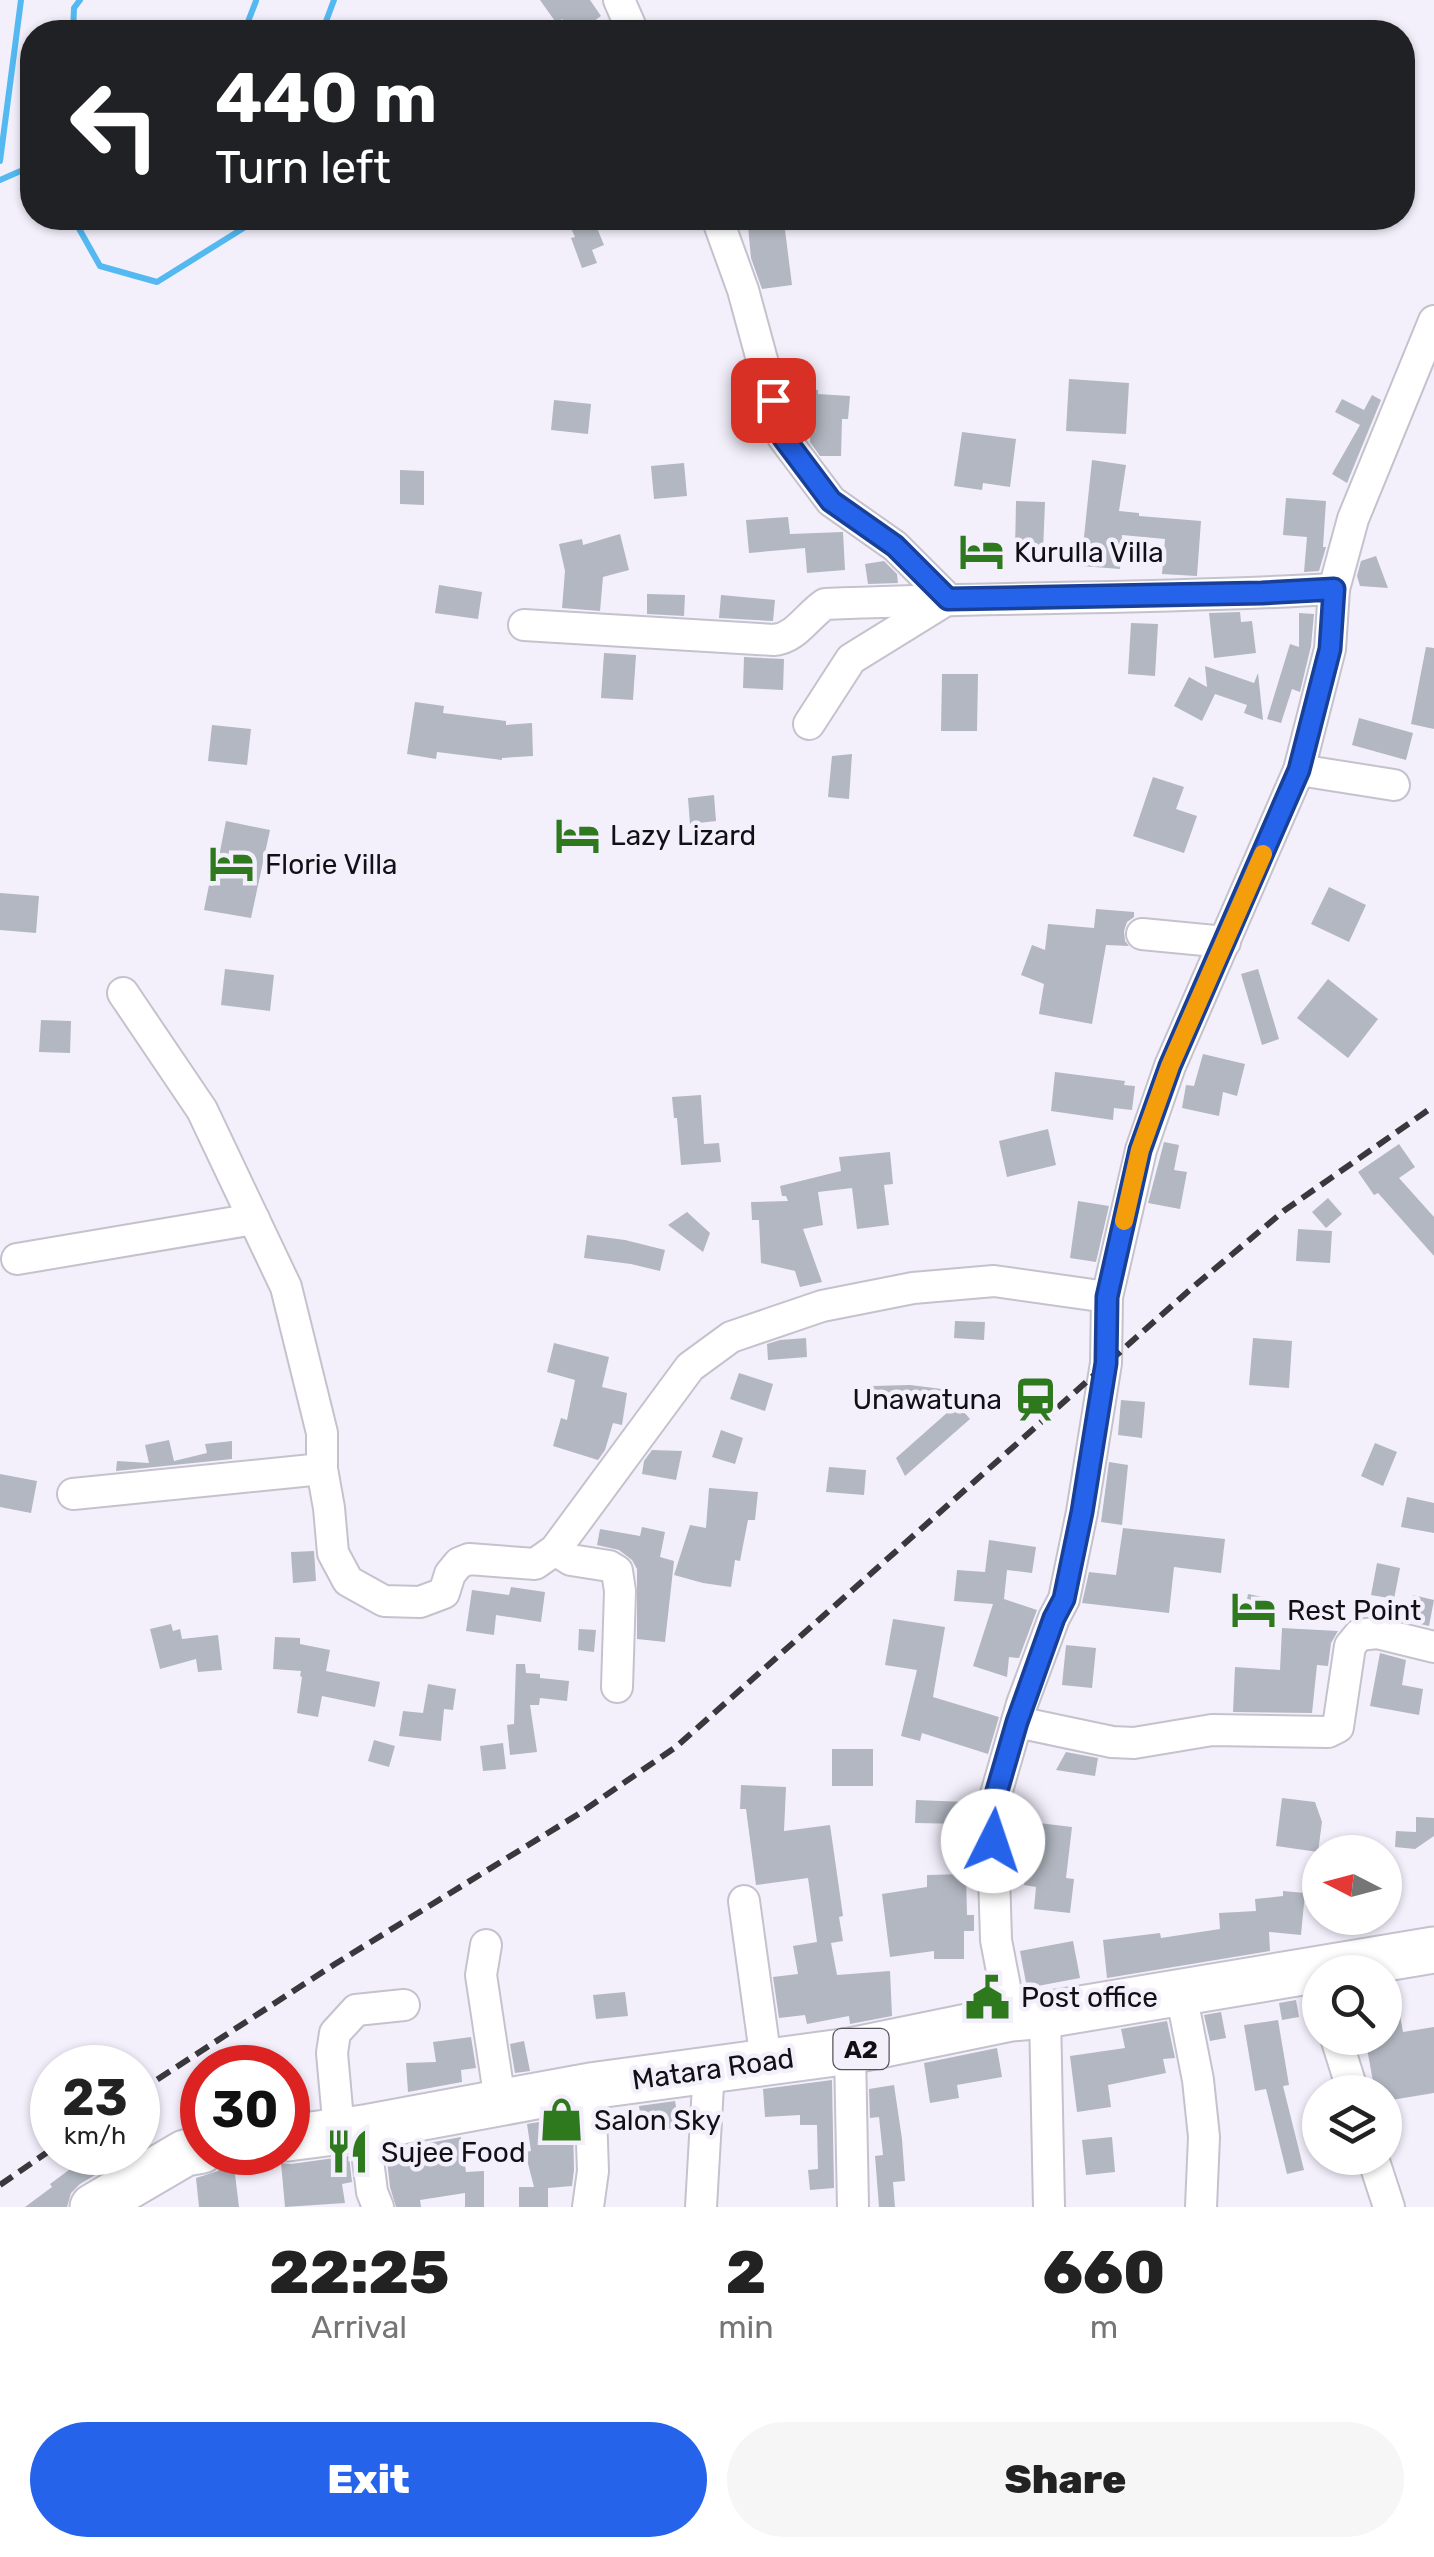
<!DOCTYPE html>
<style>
body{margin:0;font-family:Rubik,sans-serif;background:#f6f6f6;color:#222;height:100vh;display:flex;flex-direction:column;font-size:38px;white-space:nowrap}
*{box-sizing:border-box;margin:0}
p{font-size:32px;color:#767676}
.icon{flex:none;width:55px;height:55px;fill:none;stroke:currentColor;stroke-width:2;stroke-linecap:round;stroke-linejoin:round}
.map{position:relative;height:2207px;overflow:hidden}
.drawer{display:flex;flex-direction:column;background:#fff;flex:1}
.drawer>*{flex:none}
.guide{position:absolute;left:20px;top:20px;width:1395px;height:210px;border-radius:40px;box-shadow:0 2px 8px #0004;background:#202124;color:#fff;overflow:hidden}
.needle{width:65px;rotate:276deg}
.fabs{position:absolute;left:1302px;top:1835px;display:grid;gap:20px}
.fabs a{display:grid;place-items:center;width:100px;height:100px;border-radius:50%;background:#fff;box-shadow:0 2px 8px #0004;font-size:50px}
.speed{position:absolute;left:30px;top:2045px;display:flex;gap:20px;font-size:50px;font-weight:700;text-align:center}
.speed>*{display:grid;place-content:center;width:130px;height:130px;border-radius:50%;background:#fff;box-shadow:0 2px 8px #0004;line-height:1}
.speed small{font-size:25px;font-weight:400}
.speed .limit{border:15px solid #d22;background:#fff;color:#111}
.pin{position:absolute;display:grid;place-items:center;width:85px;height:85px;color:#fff;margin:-42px;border-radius:20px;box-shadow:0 5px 15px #0006}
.me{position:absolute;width:110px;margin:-55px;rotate:4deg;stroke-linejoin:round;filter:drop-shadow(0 0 8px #0008)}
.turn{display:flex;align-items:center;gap:35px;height:210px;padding:0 30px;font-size:45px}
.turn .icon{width:130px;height:130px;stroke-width:2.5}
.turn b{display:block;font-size:70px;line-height:85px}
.eta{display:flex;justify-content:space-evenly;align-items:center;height:170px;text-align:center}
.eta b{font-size:60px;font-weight:800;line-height:70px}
.primary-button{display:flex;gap:20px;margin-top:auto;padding:20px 30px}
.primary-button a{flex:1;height:115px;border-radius:60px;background:#2563eb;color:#fff;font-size:40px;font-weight:800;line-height:115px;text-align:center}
.primary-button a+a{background:#f6f6f6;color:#222}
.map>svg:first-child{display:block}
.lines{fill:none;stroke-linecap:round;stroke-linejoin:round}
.stream{stroke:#53b9f0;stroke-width:6}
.building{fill:#b2b7c1}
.minor-casing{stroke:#c5c2cd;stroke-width:34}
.highway-casing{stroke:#c5c2cd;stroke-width:49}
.minor{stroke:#fff;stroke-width:30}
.highway{stroke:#fff;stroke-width:45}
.rail{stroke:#39383d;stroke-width:6;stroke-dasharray:15 8;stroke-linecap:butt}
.route-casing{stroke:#184099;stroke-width:25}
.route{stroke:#2563eb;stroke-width:18}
.slow{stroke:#f59e0b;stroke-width:18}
.labels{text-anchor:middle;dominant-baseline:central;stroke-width:9;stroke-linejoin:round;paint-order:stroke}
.shield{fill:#f3f0fc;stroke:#55535a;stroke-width:2.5}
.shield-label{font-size:25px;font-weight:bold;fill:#111014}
.poi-label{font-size:28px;fill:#111014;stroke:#f3f0fc;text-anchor:start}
.street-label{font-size:28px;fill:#111014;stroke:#f3f0fc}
</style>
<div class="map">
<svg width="1434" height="2207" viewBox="0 0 1434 2207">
<rect width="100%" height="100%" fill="#f3f0fc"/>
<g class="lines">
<g class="stream">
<path d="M73,32L74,8L80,0"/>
<path d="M244,32L256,1"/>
<path d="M322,32L334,0"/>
<path d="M0,161L21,0"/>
<path d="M0,180L32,166"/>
<path d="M73,218L100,266L157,282L250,224L252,218"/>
</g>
</g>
<g class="building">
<path d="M540,0H590L601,16L579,32H572L562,19L557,24Z"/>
<path d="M566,218H593L604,245L592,250L597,263L582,268L571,238L575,237Z"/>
<path d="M784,222L792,285L762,289L751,258L748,227Z"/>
<path d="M1069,379L1129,383L1126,434L1066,431Z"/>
<path d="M790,388L818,390V394L850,396L848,419H842L841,456H820L810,442L811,420L798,419Z"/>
<path d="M1372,395L1381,400L1347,483L1332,474L1360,425L1335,412L1342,399L1364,410Z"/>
<path d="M554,400L591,404L588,434L551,430Z"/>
<path d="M962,432L1016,439L1010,487L983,483L982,490L954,486Z"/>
<path d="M1092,460L1126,465L1119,511L1139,513V516L1201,521L1197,576L1162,574L1165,539L1122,535L1120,569L1081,566Z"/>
<path d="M684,463L687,496L654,499L651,466Z"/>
<path d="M400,470L424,471V505L400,504Z"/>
<path d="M1286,498L1326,501L1323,547H1326L1319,571L1304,572L1307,537L1283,535Z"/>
<path d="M1016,501L1045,502L1043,552L1015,551Z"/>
<path d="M788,517L790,534L843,532L845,570L807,573L805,548L749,553L746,520Z"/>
<path d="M620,534L629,570L603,577L600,611L562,608L565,571L559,544L582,539L583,545Z"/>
<path d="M1376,556L1388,588L1360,586L1357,576L1361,561Z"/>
<path d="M884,561L897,574L898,583L868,584L865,564Z"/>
<path d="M439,585L482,592L478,619L435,613Z"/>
<path d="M647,594L685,595L684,616L647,614Z"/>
<path d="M721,595L775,600L773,621L719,618Z"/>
<path d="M1240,612L1241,622L1252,621L1256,653L1214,658L1209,613Z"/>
<path d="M1299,613L1314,614L1311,646L1300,692L1292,689L1281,723L1267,719L1290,644L1299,647Z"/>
<path d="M1131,623L1158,624L1155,676L1128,674Z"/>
<path d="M1426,647L1434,648V729L1411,724Z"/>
<path d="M604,653L636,655L633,700L601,698Z"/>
<path d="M744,657L784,659L783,690L743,688Z"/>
<path d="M1205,666L1254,683L1258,673L1263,720L1244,713L1247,705L1215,694L1202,721L1174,706L1189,677L1207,687Z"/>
<path d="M942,674H978L977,731H941Z"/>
<path d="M415,702L444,706L443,713L506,721V725L532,723L533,756L502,758V760L437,752L436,759L407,754Z"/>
<path d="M1359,718L1413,733L1406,760L1352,745Z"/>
<path d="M212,725L251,729L247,765L208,761Z"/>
<path d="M852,754L849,799L828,797L832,756Z"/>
<path d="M1153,777L1184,787L1176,809L1197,816L1184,853L1133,836Z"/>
<path d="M714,795L716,821L690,824L688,798Z"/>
<path d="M226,821L270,830L251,918L204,910L209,885L213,886Z"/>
<path d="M1329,887L1366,905L1349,942L1311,924Z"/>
<path d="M0,893L39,896L36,933L0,930Z"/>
<path d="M1096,909L1134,912V917L1127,922L1124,931L1125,941L1129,946L1106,945L1092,1024L1039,1014L1044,984L1021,975L1032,945L1045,950L1048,924L1094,928Z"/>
<path d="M225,969L274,975L270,1011L221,1005Z"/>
<path d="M1258,969L1279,1039L1262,1045L1241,974Z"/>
<path d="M1328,979L1378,1019L1348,1058L1297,1018Z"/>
<path d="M41,1020L71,1021L70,1053L39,1052Z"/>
<path d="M1203,1054L1245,1064L1237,1096L1223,1092L1219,1116L1182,1108L1186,1085L1194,1086Z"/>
<path d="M1055,1072L1125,1081L1124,1085L1135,1086L1132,1110L1114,1108L1113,1120L1051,1111Z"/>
<path d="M701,1095L704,1144L719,1143L721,1162L681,1165L677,1118H674L672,1097Z"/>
<path d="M1048,1129L1056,1165L1007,1177L999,1141Z"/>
<path d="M1164,1142L1179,1145L1174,1170L1187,1172L1180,1209L1148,1203Z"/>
<path d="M1399,1144L1415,1167L1399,1178L1434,1217V1256L1378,1193L1374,1195L1358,1172Z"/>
<path d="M890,1152L893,1184L884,1185L889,1225L857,1229L852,1188L818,1192L823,1225L803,1229L822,1282L800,1287L795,1271L761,1263L759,1220H752L751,1202L788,1201L786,1196H782L780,1186L841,1171L839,1157Z"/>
<path d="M1328,1198L1342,1214L1326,1228L1312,1212Z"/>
<path d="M1078,1201L1109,1206L1096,1262L1070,1258Z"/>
<path d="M687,1212L710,1233L703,1252L668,1225Z"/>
<path d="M1298,1229L1332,1231L1330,1263L1296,1261Z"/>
<path d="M587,1235L625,1240L665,1250L660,1271L631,1264L584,1258Z"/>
<path d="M955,1321L985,1322L984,1340L954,1338Z"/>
<path d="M806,1338L807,1357L768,1360L767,1344L780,1340Z"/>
<path d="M1253,1338L1292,1341L1289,1388L1249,1385Z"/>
<path d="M554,1343L609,1357L602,1387L627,1393L622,1425L613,1423L605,1450L598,1460L553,1446L561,1418L567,1420L575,1380L547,1372Z"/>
<path d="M739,1373L773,1384L765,1411L730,1399Z"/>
<path d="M910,1385L942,1389L941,1408L872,1409V1386Z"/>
<path d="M1121,1400L1145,1402L1142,1438L1118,1435Z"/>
<path d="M957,1404L970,1419L905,1476L896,1458Z"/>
<path d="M721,1430L743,1438L735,1464L712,1457Z"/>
<path d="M169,1440L174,1461L207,1453L205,1444L232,1441V1459L116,1471L117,1461L149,1463L145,1445Z"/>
<path d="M1375,1443L1397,1452L1383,1486L1361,1476Z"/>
<path d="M652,1450L682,1451L676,1480L642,1474L644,1461Z"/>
<path d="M1109,1462L1128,1465L1122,1525L1101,1522Z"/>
<path d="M829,1467L866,1470L864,1495L826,1492Z"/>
<path d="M0,1474L37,1481L31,1513L0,1507Z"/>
<path d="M709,1488L758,1492L755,1520H748L740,1561L735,1560L731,1587L703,1583L674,1575L690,1525L706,1528Z"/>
<path d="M1407,1497L1434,1503V1533L1401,1527Z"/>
<path d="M642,1527L665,1532L660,1557L674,1561L665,1642L637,1639V1569L632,1560L619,1550L597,1545L600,1529L640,1536Z"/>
<path d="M1123,1528L1225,1539L1221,1573L1174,1567L1169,1613L1082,1603L1089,1572L1116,1575Z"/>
<path d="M989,1540L1036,1547L1032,1573L1007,1570L1004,1599L1037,1610L1019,1658L1009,1657L1007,1677L973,1666L993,1604L954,1601L957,1570L985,1572Z"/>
<path d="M314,1551L316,1581L293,1583L291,1552Z"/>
<path d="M1377,1563L1400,1568L1394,1599L1371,1595Z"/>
<path d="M511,1587L545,1592L541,1622L496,1615L494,1635L466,1631L472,1590L509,1595Z"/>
<path d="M1248,1594L1268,1598L1263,1624L1243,1621Z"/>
<path d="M1413,1595L1434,1600L1429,1626L1407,1621Z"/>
<path d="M893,1619L945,1627L933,1697L999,1717L988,1754L922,1733L920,1741L901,1736L917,1670L885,1665Z"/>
<path d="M171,1624L173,1631L180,1629L182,1639L218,1635L222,1670L198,1672L196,1659L160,1669L150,1629Z"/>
<path d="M1282,1628L1338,1631L1331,1643L1328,1666L1317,1665L1312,1713L1233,1712L1235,1667L1280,1670Z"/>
<path d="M579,1629L596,1630L594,1652L578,1650Z"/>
<path d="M275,1637L300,1638V1644L330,1650L326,1671L380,1682L375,1707L322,1696L318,1717L297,1713L302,1677L300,1676L301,1671L273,1669Z"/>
<path d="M1066,1645L1096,1648L1092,1688L1062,1685Z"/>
<path d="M1380,1653L1406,1660L1402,1685L1423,1689L1419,1715L1370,1706Z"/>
<path d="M516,1664H525L526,1673L540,1674V1678L569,1681L567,1701L540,1698L539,1705H530L537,1752L510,1755L507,1725L514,1724Z"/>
<path d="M428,1684L456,1689L453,1710L444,1709L441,1741L399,1736L403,1711L423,1713Z"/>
<path d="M374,1740L395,1746L389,1767L368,1761Z"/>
<path d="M503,1743L506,1769L483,1771L480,1746Z"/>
<rect x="832" y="1749" width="41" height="37"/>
<path d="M1066,1752L1098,1758L1095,1776L1056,1770Z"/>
<path d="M741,1785L786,1787L784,1831L830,1825L843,1916L839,1917L843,1941L831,1943L837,1975L890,1971L892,2016L850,2024L849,2016L807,2024L805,2015L779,2018L773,1977L798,1974L793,1946L817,1942L808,1878L756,1885L746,1809H740Z"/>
<path d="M1282,1798L1315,1802L1322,1822L1318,1852L1276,1846Z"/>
<path d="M916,1800L965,1802L964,1824L915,1823Z"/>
<path d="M1416,1817L1434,1818V1836L1415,1849L1395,1847L1396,1831L1416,1832Z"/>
<path d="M1039,1823L1072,1827L1066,1878L1074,1879L1070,1913L1034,1909L1036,1887L1024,1885L1026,1870L1022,1869L1026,1838L1038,1835Z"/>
<path d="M966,1874L967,1915H974V1931H964V1959H934V1951L890,1957L882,1894L927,1887V1875Z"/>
<path d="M1283,1891L1305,1893L1301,1935L1269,1932L1270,1951L1107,1978L1103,1940L1160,1933L1161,1938L1220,1929L1219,1913L1256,1911L1255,1899L1283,1896Z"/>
<path d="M1073,1941L1080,1978L1027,1988L1020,1951Z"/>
<path d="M1394,1983L1403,2032L1434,2027V2093L1385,2101V2092H1375L1365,2038H1385V1985Z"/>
<path d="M625,1992L628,2016L596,2019L593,1995Z"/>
<path d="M1296,2000L1299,2017L1282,2020L1279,2003Z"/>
<path d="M1221,2012L1226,2038L1210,2041L1204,2015Z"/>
<path d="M1278,2020L1289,2085L1283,2086L1304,2170L1287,2174L1266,2089L1255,2091L1244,2025Z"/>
<path d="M1167,2021L1175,2058L1163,2059L1166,2073L1108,2085L1111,2107L1077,2112L1070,2056L1125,2048L1121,2029Z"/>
<path d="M471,2037L476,2068L461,2070L462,2082L408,2092L406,2063L436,2062L433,2042Z"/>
<path d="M524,2041L530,2071L515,2073L510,2044Z"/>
<path d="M997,2048L1002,2077L957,2085L959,2098L930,2103L924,2063Z"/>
<path d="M832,2080L834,2188L810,2190L808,2170L818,2169L817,2125H800V2115L765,2117L763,2089Z"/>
<path d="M894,2085L902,2139L905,2181L893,2182L895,2207H879L875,2156L883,2155L879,2117L870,2118L869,2089Z"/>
<path d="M675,2101L680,2127L643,2133L639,2106Z"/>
<path d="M551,2120L552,2126L573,2123L574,2170L572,2186L548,2188V2207H519V2187H534L525,2152L531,2151L527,2124Z"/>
<path d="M461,2137L466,2172L484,2171V2207H465V2193L420,2200L421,2207H396L390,2187L386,2151Z"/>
<path d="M1112,2137L1115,2172L1086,2175L1082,2140Z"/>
<path d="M109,2152H134L80,2184L71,2193L67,2207H25L52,2187L50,2184L77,2164L82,2170Z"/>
<path d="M349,2156L352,2182L342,2184L345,2203L285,2207L281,2163L291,2164Z"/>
<path d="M227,2158H233L239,2207H199L196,2178L218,2171Z"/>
</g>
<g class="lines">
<defs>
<g id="minor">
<path d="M619,0L633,32"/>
<path d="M717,218L743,290L783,437L831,501L895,546L948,599L851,659L809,724"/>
<path d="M524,625L774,640C796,638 807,616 825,604C994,597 1164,599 1334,589"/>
<path d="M1299,770L1394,785"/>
<path d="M1142,934L1225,942"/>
<path d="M123,993L202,1110L286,1287L322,1433V1469L329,1508L333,1553L348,1581L384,1601L420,1602L444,1593L450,1574L459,1563L469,1559L535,1564L555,1550L690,1367L731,1337L822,1306L913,1288L994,1281L1107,1297"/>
<path d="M17,1259L254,1219"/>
<path d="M73,1494L322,1469"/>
<path d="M555,1550L571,1560L609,1566L617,1571L620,1591L617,1687"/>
<path d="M1017,1722L1112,1742L1134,1743L1212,1730L1328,1732L1338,1727L1350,1646L1359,1635L1377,1633L1434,1647"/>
<path d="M744,1901L766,2061"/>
<path d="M486,1945L481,1975L500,2101"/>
<path d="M1181,1993L1198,2080L1204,2137L1201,2207"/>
<path d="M1045,2015L1049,2207"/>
<path d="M1011,2018L996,1940L992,1808L1022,1704L1054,1618L1064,1599L1082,1512L1106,1363L1107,1297L1141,1150L1170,1066L1299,770L1330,649L1334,589L1353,519L1434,321"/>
<path d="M1336,2038L1353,2092"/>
<path d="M850,2051L853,2207"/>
<path d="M364,2128L372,2192L378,2207"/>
<path d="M339,2131L332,2053L335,2033L356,2010L404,2005"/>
<path d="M1373,2158L1389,2207"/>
<path d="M588,2207L593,2171L590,2086"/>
<path d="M701,2207L709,2068"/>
</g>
<g id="highway">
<path d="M288,2138L364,2128L590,2086L850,2051L1011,2018L1045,2015L1434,1950"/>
<path d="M93,2207L185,2153L202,2150"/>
</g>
</defs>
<use href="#minor" class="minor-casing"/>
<use href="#highway" class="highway-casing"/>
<use href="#minor" class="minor"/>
<use href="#highway" class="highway"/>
<g class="rail">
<path d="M138,2092L335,1964L577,1815L676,1747L1193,1287L1285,1210L1434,1106"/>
<path d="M0,2185L52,2149"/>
</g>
</g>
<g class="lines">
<defs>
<path id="route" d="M773,400L783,437L831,501L895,546L948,599L1262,593L1334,589L1330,649L1299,770L1170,1066L1140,1150L1107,1297L1106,1363L1082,1512L1064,1599L1054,1618L1017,1722L992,1808L993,1841"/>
</defs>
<use href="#route" class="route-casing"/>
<use href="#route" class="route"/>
<path class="slow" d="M1124,1221L1140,1150L1170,1066L1263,854"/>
</g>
<defs>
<symbol id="hotel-bare" viewBox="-9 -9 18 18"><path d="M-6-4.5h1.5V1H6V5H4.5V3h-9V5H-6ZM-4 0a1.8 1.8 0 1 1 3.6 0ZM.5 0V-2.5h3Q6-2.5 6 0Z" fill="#2e781d" stroke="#f3f0fc" stroke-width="2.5" paint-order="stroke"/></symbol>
<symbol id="station-bare" viewBox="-9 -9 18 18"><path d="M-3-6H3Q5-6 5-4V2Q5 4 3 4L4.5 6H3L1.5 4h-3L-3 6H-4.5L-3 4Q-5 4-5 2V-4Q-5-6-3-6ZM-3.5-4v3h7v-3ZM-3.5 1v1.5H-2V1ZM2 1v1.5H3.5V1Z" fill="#2e781d" stroke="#f3f0fc" stroke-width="2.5" paint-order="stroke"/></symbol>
<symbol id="civic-bare" viewBox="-9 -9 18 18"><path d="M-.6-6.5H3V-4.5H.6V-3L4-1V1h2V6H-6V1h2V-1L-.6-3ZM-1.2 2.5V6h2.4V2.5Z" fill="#2e781d" stroke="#f3f0fc" stroke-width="2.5" paint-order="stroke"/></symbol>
<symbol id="shop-bare" viewBox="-9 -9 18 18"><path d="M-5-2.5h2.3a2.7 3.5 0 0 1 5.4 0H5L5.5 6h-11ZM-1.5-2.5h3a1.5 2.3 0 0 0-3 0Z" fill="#2e781d" stroke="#f3f0fc" stroke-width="2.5" paint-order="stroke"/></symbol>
<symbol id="restaurant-bare" viewBox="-9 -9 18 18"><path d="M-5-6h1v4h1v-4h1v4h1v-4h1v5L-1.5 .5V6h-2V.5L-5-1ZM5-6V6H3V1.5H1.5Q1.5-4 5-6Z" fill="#2e781d" stroke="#f3f0fc" stroke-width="2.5" paint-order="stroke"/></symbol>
</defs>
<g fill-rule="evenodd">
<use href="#hotel-bare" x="950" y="520" width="63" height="63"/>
<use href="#hotel-bare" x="546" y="804" width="63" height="63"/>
<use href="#hotel-bare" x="200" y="832" width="63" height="63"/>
<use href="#station-bare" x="1004" y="1368" width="63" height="63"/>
<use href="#hotel-bare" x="1222" y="1578" width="63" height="63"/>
<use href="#civic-bare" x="956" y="1966" width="63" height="63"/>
<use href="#shop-bare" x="530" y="2088" width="63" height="63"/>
<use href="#restaurant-bare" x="316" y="2120" width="63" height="63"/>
</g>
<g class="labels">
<rect class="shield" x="833.5" y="2029" width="55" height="40" rx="8"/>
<g class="shield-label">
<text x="861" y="2049">A2</text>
</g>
<g class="poi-label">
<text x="1014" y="552">Kurulla Villa</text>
<text x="610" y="835">Lazy Lizard</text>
<text x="265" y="864">Florie Villa</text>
<text x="1002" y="1399" text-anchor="end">Unawatuna</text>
<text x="1287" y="1610">Rest Point</text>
<text x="1021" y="1997">Post office</text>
<text x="594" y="2120">Salon Sky</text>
<text x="381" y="2152">Sujee Food</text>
</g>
<g class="street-label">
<text transform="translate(713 2069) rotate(-8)">Matara Road</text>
</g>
</g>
</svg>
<div class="fabs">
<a><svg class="needle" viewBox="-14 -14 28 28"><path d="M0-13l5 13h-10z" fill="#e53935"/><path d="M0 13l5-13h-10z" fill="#767676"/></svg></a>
<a><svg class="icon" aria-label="search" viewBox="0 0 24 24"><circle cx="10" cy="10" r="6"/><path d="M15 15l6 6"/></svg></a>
<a><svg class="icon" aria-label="layers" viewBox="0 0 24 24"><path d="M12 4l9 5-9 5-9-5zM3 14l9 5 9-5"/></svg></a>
</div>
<div class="speed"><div>23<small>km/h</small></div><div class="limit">30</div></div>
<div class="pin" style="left:773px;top:400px;background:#d93025"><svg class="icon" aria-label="arrive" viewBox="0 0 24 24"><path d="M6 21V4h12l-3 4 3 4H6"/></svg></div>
<svg class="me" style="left:993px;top:1841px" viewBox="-20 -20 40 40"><circle r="19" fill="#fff"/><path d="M0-13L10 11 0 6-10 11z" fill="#2563eb"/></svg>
<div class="guide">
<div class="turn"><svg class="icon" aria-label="left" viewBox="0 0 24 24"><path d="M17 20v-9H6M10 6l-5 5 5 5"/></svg><div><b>440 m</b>Turn left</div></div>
</div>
</div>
<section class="drawer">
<div class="eta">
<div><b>22:25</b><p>Arrival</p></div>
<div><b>2</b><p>min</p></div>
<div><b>660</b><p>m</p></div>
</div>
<div class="primary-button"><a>Exit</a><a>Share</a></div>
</section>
